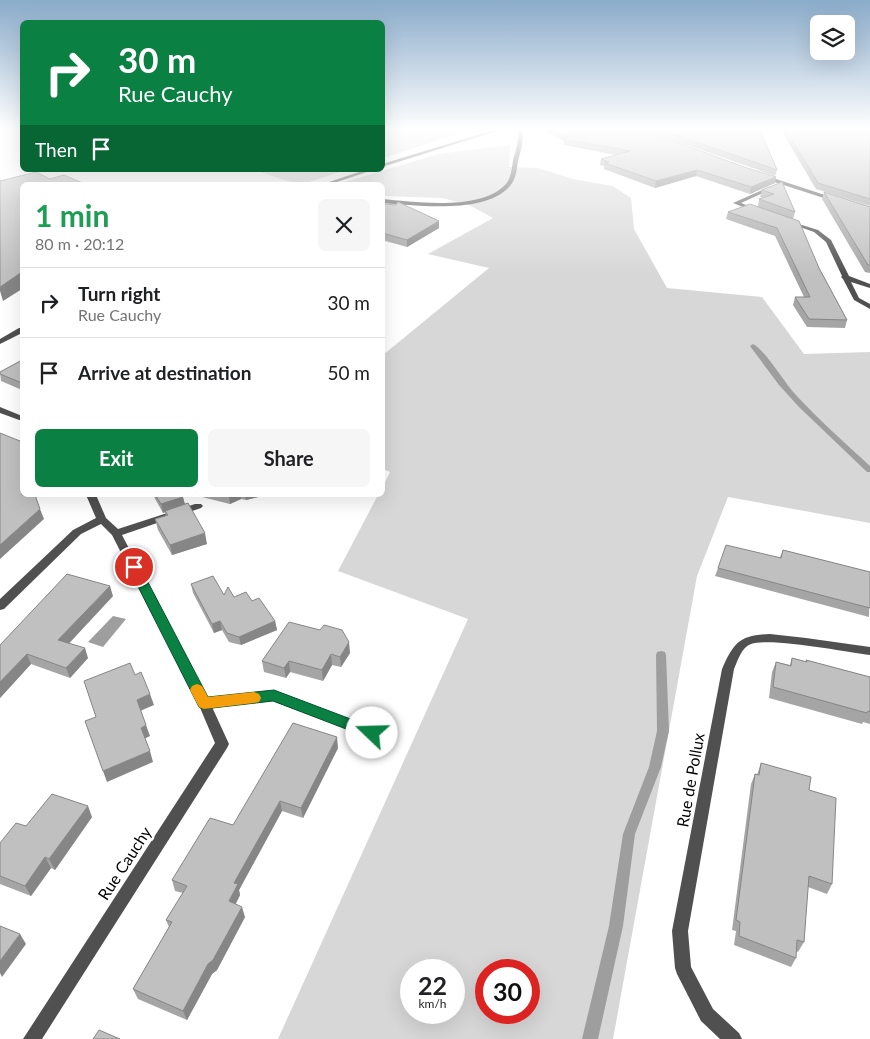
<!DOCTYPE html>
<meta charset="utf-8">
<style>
body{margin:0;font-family:Lato,sans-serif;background:#f6f6f6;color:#202124;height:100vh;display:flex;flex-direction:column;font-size:19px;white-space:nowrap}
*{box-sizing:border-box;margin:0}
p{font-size:16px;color:#757577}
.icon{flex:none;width:28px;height:28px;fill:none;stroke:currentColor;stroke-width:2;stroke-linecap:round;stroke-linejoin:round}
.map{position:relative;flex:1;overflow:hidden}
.drawer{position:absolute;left:20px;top:182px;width:365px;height:315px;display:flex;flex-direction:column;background:#fff;border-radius:8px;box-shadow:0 5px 20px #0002}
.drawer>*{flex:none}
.guide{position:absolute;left:20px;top:20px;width:365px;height:152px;border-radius:8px;box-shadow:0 5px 20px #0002;background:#0b8043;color:#fff;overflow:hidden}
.buttons{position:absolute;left:810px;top:15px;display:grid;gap:10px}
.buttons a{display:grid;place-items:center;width:45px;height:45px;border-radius:8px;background:#fff;box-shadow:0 5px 20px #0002;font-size:25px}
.speed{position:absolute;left:400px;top:959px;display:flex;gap:10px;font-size:25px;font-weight:700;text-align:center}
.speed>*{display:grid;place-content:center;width:65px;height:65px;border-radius:50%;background:#fff;box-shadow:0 5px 20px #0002;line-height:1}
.speed small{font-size:12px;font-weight:400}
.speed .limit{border:8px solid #d22;background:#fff;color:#111}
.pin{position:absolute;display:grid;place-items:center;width:42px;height:42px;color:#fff;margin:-21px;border:2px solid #fff;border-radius:50%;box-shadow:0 1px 5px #0007}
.me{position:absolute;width:55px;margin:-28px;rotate:291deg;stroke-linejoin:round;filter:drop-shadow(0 0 4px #0008)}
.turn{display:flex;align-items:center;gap:18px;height:105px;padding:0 15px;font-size:22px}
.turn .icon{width:65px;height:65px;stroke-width:2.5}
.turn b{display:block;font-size:35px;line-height:42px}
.then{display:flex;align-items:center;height:48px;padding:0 15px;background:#0003;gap:10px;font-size:19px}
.round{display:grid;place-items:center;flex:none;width:52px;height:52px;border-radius:8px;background:#f6f6f6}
.summary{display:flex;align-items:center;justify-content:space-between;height:85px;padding:0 15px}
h1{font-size:30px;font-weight:700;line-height:38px;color:#1e9e55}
.button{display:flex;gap:10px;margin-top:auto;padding:10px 15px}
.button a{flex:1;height:58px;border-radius:8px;background:#0b8043;color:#fff;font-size:20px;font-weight:700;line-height:58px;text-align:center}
.button a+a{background:#f6f6f6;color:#202124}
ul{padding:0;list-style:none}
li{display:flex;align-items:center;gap:15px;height:70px;padding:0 15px;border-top:1px solid #e0e0e0}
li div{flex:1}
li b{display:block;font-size:19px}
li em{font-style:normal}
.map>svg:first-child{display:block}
.green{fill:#d7d7d7;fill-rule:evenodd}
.water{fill:#9e9e9e}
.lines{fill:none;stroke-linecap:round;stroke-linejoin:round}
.stream{fill:#9e9e9e;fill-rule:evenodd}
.minor{fill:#505050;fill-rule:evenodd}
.wall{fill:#a5a5a5}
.shaded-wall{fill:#868686}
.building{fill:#c0c0c0;stroke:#868686}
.route{fill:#0b8043;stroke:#07532c}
.slow{fill:#f59e0b}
.labels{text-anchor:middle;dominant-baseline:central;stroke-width:5;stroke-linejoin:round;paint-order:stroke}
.near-street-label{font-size:16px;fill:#000;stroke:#fff}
</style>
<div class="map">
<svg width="870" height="1039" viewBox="0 0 870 1039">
<rect width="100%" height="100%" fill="#fff"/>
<g class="green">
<path d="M382,130H470L383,158Z"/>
<path d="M510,145L509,167L538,168L573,179L613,186L631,198L634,229L667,288L762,297L804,354L870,352V523L728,497L697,576L613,1039H278L468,619L338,571L378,495H382L383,486L390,472L383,469V355L489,268L428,254L493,218L469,205L442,198L383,196L382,185H335L438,154ZM411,970H454V1012H411ZM486,970H529V1012H486Z"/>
<path d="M254,170H346L300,185Z"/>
</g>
<path class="water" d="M113,616L126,619L103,647L88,642Z"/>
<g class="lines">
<g class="stream">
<path d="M753,344C765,350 784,382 795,394C818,419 844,442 870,466V472H867L799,407L779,385L750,346Z"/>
<path d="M661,651L665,652L666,655L669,731L661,767L635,834L623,926L598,1039H582L609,926L623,834L649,767L657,731L656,655L657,652Z"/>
</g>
<g class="minor">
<path d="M494,130H500L382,167V164Z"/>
<path d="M518,130H522C524,141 521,150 518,161C517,169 516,179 510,186C485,215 416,205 382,203V199C415,202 480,211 505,185C511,179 512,168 513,160C516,150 519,140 518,130Z"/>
<path d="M365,170H373L328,185H320Z"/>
<path d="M764,175L837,199L838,200L833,201L762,178V176Z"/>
<path d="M771,186L776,187L741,203L757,209V211H753L733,203Z"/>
<path d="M786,220L818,230L831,240L849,276L870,284V288L851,282L859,298L870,304V309L854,300L843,279L841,277L842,276L826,242L814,232L786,222Z"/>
<path d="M19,328H22V333L0,344V339Z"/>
<path d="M0,407L22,416V421L0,413Z"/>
<path d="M86,495H96L106,518L118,529L195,504H201L203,506L201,508L122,535L207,698L274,691L377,729L378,733L377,737L372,738L273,701L212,707L229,744L227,748L42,1039H23L215,743L198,703L112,535L101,524L81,534L4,609L0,610V599L73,530L96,518Z"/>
<path d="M770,634L806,638L870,647V655C846,652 771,637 751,644C741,648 738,660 734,669L688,931L691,967L713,1009L739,1033L742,1039H720L701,1021L677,974L675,968L672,931L722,669C734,642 740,635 770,634Z"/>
</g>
</g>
<g class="wall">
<path d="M543,130H644L775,183L750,194L696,176L655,188L604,169V166L600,165L601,159L616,155L564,145V141Z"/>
<path d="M645,130H760L777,170L775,176Z"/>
<path d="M781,130H870V206L816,189Z"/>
<path d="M782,182L795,212L793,219L819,268L847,320L845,328L807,327L793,305L795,297H804L775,236L726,219L728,212L758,206L759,199L763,198L760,197L762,190Z"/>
<path d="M824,192L870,207V273L865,272L822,199Z"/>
<path d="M382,207L439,221V228L407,247L382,240Z"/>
<path d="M22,360V390L1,381L0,372Z"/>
<path d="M153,495H182L185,504L207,544L172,555L158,530L155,519L166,516L165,512L163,513Z"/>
<path d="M194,495H262V496L246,500L241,499L230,504Z"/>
<path d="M783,550L870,572L869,617L715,576L718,568L780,557Z"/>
<path d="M191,584L224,595L252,601L275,621L277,630L241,645L229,642L222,630L214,633L193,593Z"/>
<path d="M113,596L69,643L88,658L70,678L31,664L0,698V645Z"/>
<path d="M350,653L341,667L332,665L323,681L290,672L286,678L264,672L262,661Z"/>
<path d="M792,658L806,662V660L870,677V724L863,722L862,724L769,698L772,672L776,662L790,665Z"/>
<path d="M338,748L303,818L282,811L239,890L240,895L236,904L245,917L217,970L212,974L187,1020L138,999L133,989L169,927L166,920L183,893L175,891L172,880L233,825Z"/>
<path d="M761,763L809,790L832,884L827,894L808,887L804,942L798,952L796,951V958L791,967L734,945L736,931L732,930L751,784L755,774L757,775Z"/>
<path d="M92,817L55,870L51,868L31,896L0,884V843L26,826Z"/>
</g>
<g class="shaded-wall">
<path d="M697,170L696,176L655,188L656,181Z"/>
<path d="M776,177L775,183L750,194L751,187Z"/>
<path d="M439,221V228L407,247V240Z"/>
<path d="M22,272V289L3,301L0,291V287Z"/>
<path d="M229,495H241V499L230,504Z"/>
<path d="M245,495H262V496L246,500Z"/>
<path d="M183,497L185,505L163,513L161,504Z"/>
<path d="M40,509L44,519L0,559V545Z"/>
<path d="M205,533L207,544L172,555L170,545Z"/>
<path d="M110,586L113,596L62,651L58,640Z"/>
<path d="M220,621L222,630L214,633L212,624Z"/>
<path d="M275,621L277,630L241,645L239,637Z"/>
<path d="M349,642L350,653L341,667L340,657Z"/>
<path d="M85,648L88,658L70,678L66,668Z"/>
<path d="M27,654L31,664L0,698V682Z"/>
<path d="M331,654L332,665L323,681L322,670Z"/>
<path d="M289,661L290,672L286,678L284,668Z"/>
<path d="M150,694L154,705L140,711L137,700Z"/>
<path d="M146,725L150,736L144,739L141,728Z"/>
<path d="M337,737L338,748L303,818L301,808Z"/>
<path d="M150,751L153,762L107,782L103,771Z"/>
<path d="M280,801L282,811L239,890L240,895L231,912L229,901L234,883Z"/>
<path d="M88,806L92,817L55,870L49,859Z"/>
<path d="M45,857L51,868L31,896L25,886Z"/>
<path d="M242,907L245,917L217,970L212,974L187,1020L183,1011L208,964Z"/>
<path d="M20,934L26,944L2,977L0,973V961Z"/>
</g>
<g class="building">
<path d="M554,130H644L744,167L776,177L751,187L697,170L656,181L605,163L609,162L601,159L630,151L564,139L568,137Z"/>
<path d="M662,130H760L777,170Z"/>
<path d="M786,130H870V199L818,183Z"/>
<path d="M36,172L50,179L64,175L87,185H22V272L0,287V181Z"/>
<path d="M782,182L795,212L759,199L774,194L762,190Z"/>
<path d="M824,192L870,207V265H868Z"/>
<path d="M398,202L439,221L407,240L382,233V207H384L385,204L396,205Z"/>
<path d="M750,204L799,221L819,268L847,320L809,319L795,297H810L777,228L728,212Z"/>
<path d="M22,360V383L0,374V372Z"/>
<path d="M0,433L20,441L22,448V495H35L40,509L0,545Z"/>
<path d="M155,495H182L183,497L161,504Z"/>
<path d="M188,503L205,533L170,545L155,519L168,515L165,511Z"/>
<path d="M726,545L781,558L783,550L870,572V608L718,568Z"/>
<path d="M67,574L110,586L58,640L85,648L66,668L27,654L0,682V645Z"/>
<path d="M213,576L224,595L228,587L234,597L246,592L252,601L259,598L275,621L239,637L227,633L220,621L212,624L191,584Z"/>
<path d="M289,622L320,630L324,625L342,630L349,642L340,657L331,654L322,670L289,661L284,668L262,661Z"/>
<path d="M792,658L807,662L806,660L870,677V712L868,711L867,713L773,687L776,662L791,666Z"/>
<path d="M130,663L135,675L141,672L150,694L137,700L146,725L141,728L150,751L103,771L85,721L96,717L84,681Z"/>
<path d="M293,723L337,737L301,808L280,801L234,883L238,884L229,901L242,907L213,960L208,964L183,1011L133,989L172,922L166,920L187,886L172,880L210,818L233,825Z"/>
<path d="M761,763L811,777L809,790L836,798L832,884L809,876L804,942L797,940L796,958L739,936L740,922L736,920L755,774L759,775Z"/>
<path d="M52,794L88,806L49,859L45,857L25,886L0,876V843L16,823L26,826Z"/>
<path d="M0,926L20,934L0,961Z"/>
<path d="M99,1030L120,1039H93Z"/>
</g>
<linearGradient id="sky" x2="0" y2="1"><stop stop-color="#8aabca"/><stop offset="0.47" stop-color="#fff"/><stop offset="1" stop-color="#fff" stop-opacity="0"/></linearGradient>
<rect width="870" height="275" fill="url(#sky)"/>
<path class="route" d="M134,563L140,567L208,697L274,690L377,729L380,733L377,737L372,739L367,737L273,701L204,709L199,707L128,567Z"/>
<path class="slow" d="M197,684L202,686L208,697L254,692L259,694L261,698L259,702L254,703L204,709L199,707L190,690L192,686Z"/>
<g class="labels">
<g class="near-street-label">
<text transform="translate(690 780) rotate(-80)">Rue de Pollux</text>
<text transform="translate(124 863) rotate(-57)">Rue Cauchy</text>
</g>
</g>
</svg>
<div class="buttons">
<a><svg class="icon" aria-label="layers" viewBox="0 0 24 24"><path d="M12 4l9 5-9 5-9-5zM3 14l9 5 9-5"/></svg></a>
</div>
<div class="speed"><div>22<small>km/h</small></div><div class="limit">30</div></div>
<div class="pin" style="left:134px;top:567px;background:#d93025"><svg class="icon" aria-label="arrive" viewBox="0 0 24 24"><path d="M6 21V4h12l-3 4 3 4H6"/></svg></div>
<svg class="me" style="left:372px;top:733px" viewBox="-20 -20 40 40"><circle r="19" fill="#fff"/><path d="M0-13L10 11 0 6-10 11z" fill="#0b8043"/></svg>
<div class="guide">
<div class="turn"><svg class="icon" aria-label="right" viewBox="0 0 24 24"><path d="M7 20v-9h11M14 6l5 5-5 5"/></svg><div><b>30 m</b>Rue Cauchy</div></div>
<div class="then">Then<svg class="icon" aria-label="arrive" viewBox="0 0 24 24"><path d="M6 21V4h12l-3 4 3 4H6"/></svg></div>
</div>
<section class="drawer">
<div class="summary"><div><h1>1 min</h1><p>80 m · 20:12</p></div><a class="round"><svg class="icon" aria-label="close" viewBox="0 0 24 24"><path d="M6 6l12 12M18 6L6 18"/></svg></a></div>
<ul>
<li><svg class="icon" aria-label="right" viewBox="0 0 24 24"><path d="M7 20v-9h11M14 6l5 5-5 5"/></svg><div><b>Turn right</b><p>Rue Cauchy</p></div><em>30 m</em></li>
<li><svg class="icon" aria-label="arrive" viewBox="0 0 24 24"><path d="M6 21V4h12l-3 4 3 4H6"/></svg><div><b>Arrive at destination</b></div><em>50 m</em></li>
</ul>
<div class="button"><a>Exit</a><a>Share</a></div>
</section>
</div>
